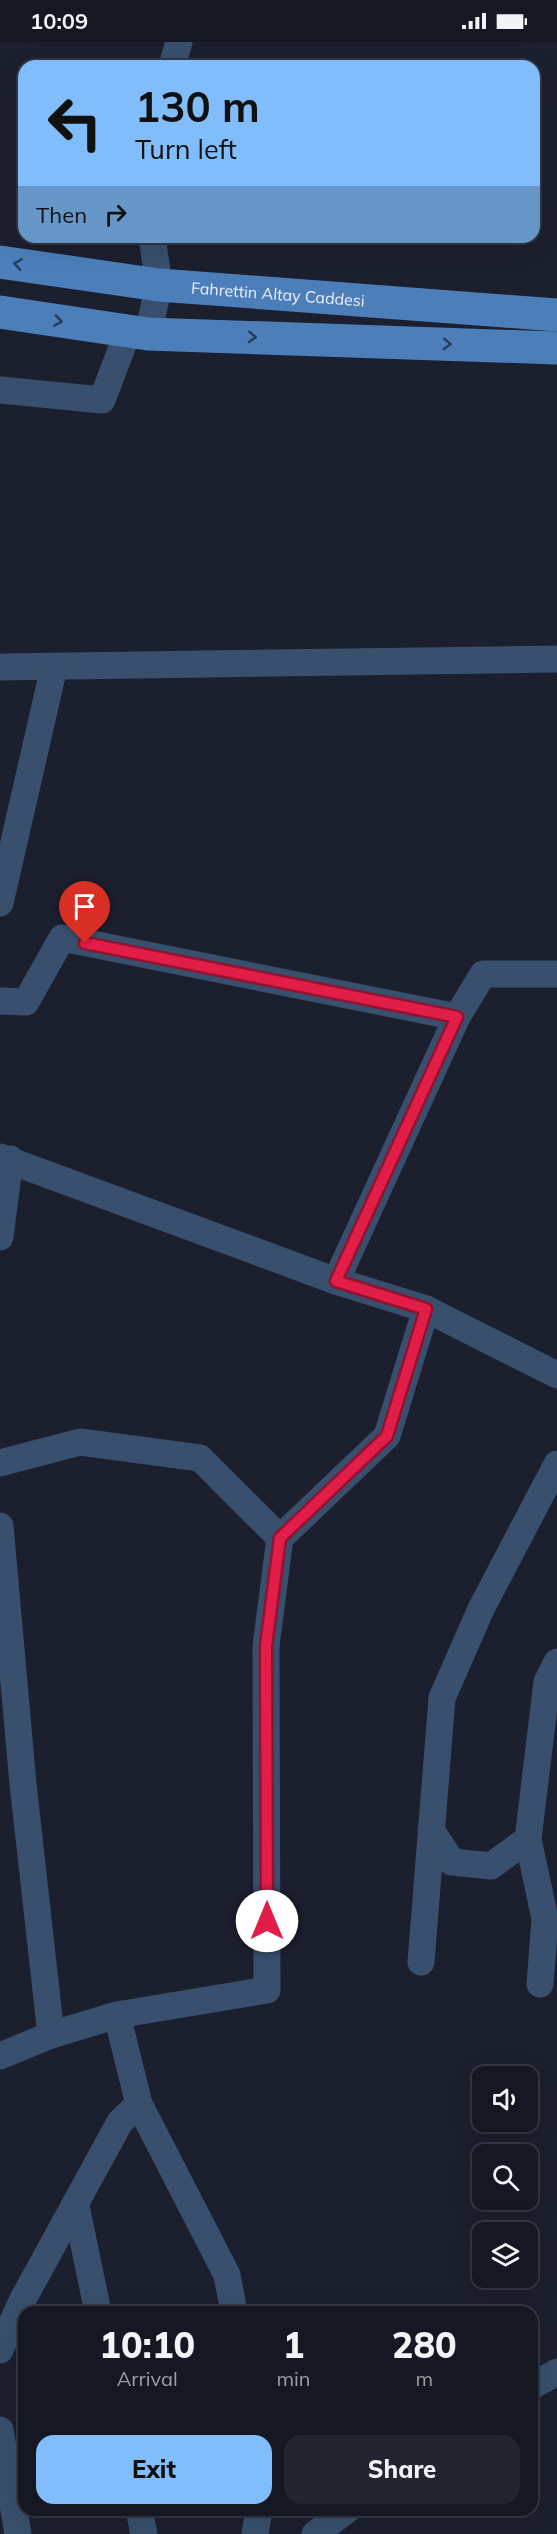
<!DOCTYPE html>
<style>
body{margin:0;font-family:Mulish,sans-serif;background:#22242f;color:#f1f3f6;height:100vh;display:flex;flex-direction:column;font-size:22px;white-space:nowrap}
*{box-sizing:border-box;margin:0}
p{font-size:20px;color:#9d9fa5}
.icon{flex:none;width:33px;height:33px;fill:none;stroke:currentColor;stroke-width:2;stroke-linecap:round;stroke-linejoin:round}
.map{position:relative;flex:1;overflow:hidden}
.panel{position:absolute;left:18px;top:2264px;width:520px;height:210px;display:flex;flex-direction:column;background:#151722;border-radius:18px;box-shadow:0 6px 24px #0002,0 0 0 2px #343640}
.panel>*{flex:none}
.top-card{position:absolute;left:18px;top:18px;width:522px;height:183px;border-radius:18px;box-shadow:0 6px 24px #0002,0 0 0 2px #343640;background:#80bdfa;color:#111;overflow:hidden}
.controls{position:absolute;left:472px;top:2024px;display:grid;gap:12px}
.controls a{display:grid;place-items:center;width:66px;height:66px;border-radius:12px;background:#151722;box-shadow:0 6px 24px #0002,0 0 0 2px #343640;font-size:30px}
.pin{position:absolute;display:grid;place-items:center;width:51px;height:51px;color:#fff;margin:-62px -26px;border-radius:50% 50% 50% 0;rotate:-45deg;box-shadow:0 0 6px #0007}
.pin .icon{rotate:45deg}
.me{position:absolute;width:66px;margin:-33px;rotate:0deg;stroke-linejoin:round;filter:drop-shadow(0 0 4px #0008)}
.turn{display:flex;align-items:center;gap:21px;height:126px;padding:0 18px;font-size:27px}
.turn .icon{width:78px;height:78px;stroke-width:2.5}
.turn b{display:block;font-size:42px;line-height:51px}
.then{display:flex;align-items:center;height:57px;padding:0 18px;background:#0003;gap:12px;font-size:22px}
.eta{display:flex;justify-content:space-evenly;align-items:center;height:102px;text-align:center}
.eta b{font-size:36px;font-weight:800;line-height:42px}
.primary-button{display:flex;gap:12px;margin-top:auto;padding:12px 18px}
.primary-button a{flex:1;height:69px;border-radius:18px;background:#80bdfa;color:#111;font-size:24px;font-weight:800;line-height:69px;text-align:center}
.primary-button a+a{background:#22242f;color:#f1f3f6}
.status{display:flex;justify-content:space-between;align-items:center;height:42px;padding:0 30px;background:#151722;direction:ltr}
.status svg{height:16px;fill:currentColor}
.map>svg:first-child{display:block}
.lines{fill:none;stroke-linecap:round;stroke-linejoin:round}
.minor{stroke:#38506d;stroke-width:27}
.primary{stroke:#4c7fba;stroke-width:33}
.oneway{stroke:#273a58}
.route-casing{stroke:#92132f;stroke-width:15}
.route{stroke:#e11d48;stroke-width:10}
.labels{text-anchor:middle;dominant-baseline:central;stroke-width:6;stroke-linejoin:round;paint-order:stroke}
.street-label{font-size:16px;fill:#eceef9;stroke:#131524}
</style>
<div class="status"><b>10:09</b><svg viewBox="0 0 49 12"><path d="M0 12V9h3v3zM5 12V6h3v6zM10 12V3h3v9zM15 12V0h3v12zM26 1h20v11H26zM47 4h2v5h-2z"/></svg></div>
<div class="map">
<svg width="557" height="2492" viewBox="0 0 557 2492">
<rect width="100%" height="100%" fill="#1c1f2e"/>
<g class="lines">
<g class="minor">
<path d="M172,24L179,0"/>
<path d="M148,292L159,243L152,195"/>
<path d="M0,348L102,358L128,290"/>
<path d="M0,625L557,617"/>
<path d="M0,861L54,625"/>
<path d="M0,959L26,960L62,896L457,975"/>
<path d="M0,1115L336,1239L426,1267L557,1333"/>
<path d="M0,1195L10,1117"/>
<path d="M336,1239L457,975L483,932H557"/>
<path d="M0,1421L80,1400L200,1416L280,1496"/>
<path d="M0,1484L23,1742L51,1993"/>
<path d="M431,1788L452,1820L491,1824L528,1797L547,1640L557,1620"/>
<path d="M528,1797L545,1877L540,1942"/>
<path d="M421,1920L442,1656L481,1567L557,1422"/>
<path d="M117,1973L139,2062L227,2233L234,2270"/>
<path d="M0,2014L51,1993L117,1973L267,1948L266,1604L280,1496L387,1394L426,1267"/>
<path d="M76,2164L98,2270"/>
<path d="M0,2308L22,2259L120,2080L139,2062"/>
<path d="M532,2344L557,2330"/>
<path d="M0,2388L18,2492"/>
<path d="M139,2468L144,2492"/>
<path d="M255,2492L259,2468"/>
<path d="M315,2492L347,2468"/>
</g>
<g class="primary">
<path id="s1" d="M0,220L159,243L557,273"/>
<path d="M0,270L148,292L557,306"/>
</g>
</g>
<defs><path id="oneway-chevron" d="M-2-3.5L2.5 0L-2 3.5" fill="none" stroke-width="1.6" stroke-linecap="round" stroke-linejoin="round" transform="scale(1.5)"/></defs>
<g class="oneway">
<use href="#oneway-chevron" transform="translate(18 222) rotate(-172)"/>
<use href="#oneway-chevron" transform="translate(58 279) rotate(9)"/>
<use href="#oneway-chevron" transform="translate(252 295) rotate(2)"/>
<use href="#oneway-chevron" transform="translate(447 302) rotate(2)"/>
</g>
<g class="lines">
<defs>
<path id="route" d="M85,901L457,975L336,1239L426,1267L387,1394L280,1496L266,1604L267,1879"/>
</defs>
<use href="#route" class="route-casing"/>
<use href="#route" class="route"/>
</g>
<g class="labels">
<g class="street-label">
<text stroke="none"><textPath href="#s1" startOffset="280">Fahrettin Altay Caddesi</textPath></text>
</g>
</g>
</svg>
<div class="controls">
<a><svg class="icon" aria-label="sound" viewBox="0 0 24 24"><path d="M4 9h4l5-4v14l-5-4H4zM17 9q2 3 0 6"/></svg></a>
<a><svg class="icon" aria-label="search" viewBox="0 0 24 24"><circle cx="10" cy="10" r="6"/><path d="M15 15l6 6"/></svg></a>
<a><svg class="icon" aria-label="layers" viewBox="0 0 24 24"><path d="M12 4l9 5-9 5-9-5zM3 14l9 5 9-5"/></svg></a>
</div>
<div class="pin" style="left:85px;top:901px;background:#d93025"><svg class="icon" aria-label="arrive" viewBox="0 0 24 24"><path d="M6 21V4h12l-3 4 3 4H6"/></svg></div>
<svg class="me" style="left:267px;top:1879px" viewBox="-20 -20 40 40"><circle r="19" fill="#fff"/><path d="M0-13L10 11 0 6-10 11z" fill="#e11d48"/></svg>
<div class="top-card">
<div class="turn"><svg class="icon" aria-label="left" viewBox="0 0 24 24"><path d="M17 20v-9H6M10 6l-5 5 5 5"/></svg><div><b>130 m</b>Turn left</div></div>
<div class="then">Then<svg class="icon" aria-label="right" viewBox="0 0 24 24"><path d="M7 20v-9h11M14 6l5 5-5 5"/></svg></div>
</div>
<section class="panel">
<div class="eta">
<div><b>10:10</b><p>Arrival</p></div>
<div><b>1</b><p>min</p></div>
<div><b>280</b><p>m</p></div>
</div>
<div class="primary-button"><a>Exit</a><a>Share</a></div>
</section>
</div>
